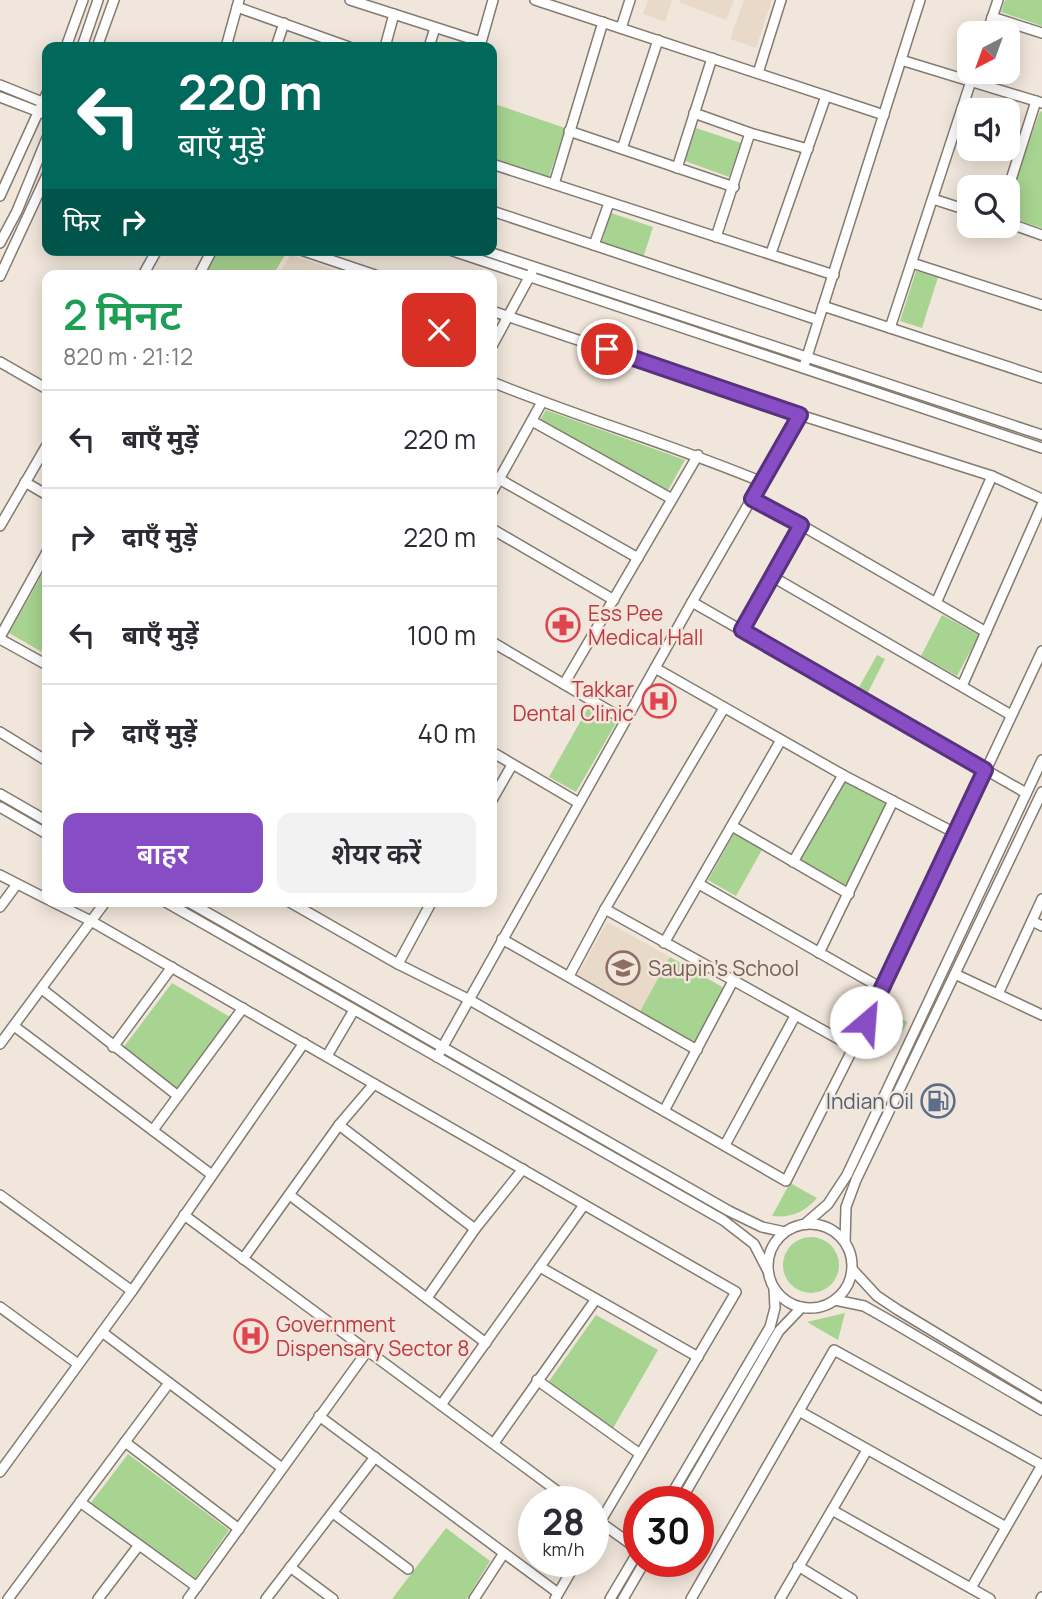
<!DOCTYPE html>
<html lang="hi">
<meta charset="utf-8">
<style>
body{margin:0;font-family:Manrope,"Noto Sans Devanagari",sans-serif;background:#f2f2f3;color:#2b2b33;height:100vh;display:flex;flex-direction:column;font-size:26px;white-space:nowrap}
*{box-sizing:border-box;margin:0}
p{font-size:23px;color:#7c7c81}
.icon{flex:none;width:38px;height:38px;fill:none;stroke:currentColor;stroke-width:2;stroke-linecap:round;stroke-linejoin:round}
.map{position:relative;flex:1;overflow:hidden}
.side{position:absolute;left:42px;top:270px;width:455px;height:637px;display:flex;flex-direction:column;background:#fff;border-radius:14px;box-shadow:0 4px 18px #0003}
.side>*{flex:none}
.banner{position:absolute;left:42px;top:42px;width:455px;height:214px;border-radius:14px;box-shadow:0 4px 18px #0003;background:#00695c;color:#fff;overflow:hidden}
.needle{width:46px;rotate:221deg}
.buttons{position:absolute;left:957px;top:21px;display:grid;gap:14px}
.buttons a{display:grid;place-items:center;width:63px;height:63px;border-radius:14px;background:#fff;box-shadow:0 4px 18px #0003;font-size:35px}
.speed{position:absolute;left:518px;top:1486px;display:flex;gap:14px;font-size:35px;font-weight:700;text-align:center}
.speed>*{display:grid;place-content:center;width:91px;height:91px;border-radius:50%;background:#fff;box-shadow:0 4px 18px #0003;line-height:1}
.speed small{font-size:18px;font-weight:400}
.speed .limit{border:10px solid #d22;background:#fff;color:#111}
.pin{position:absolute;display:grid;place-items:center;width:60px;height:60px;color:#fff;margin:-30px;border:4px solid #fff;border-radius:50%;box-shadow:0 2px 7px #0007}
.me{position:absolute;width:77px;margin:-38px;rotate:27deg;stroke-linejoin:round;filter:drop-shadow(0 0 5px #0008)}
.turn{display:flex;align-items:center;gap:24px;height:147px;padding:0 21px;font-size:32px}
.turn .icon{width:91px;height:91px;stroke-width:2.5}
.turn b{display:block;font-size:49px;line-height:60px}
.then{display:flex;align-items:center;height:66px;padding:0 21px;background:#0003;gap:14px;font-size:26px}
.round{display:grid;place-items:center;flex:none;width:74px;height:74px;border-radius:14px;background:#f2f2f3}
.head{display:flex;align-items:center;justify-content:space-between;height:119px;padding:0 21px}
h1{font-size:42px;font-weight:600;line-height:52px;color:#1e9e55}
.primary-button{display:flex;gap:14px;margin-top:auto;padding:14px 21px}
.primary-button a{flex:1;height:80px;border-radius:14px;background:#874dc4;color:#fff;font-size:28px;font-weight:600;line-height:80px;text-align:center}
.primary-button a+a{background:#f2f2f3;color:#2b2b33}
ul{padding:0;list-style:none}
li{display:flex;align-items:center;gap:21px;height:98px;padding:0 21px;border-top:2px solid #e1e1e2}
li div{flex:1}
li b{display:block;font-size:26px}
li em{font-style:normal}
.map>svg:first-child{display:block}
.built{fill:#e9d9c8}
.green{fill:#a7d490}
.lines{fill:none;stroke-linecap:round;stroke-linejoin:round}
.minor-casing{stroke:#837a70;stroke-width:12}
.minor{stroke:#fff;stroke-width:9}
.route-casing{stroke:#58327f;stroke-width:18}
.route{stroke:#874dc4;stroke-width:12}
.labels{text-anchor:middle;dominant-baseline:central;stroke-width:5;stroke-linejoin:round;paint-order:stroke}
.health-label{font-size:21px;fill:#be3a42;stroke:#f1e6db;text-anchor:start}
.education-label{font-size:21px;fill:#785e54;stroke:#f1e6db;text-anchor:start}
.service-label{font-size:21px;fill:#4e5e75;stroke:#f1e6db;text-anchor:end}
</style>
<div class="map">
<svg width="1042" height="1599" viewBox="0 0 1042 1599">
<rect width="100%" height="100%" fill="#f1e6db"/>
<g class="built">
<path d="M648,0H672L665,22L643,14Z"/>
<path d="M680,0H732L734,1L726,20L679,2Z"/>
<path d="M744,0H772L756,48L730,39Z"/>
<path d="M290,255L345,273L343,275H279Z"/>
<path d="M607,922L670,957L639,1013L576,978Z"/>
</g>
<g class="green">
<path d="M1005,0H1042V26L1001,12Z"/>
<path d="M492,103L565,128L548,180L492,162Z"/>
<path d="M1040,111L1042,112V228L1008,217V204Z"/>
<path d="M696,128L741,143L729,177L685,161Z"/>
<path d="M611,213L653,227L643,258L601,245Z"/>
<path d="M219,250H278L286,253L273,275H205Z"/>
<path d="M916,271L938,277L922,328L900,321Z"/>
<path d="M546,410L685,460L667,492L540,420Z"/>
<path d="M47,566V655L9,633Z"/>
<path d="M942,615L979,635L957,676L921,656Z"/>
<path d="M877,655L885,659L867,694L858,689Z"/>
<path d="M588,708L616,723L576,792L549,777Z"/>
<path d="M844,781L888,805L846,886L799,859Z"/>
<path d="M735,832L763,848L736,896L708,880Z"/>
<path d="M670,957L724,988L693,1044L639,1013Z"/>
<path d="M172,983L230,1017L177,1088L123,1048Z"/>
<path d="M882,1009L907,1022L894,1048L869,1035Z"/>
<path d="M790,1183L817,1198C804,1213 790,1218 772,1216Z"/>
<circle cx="811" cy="1265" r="28"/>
<path d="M845,1313L838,1340L807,1322Z"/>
<path d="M596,1315L658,1350L612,1430L547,1384Z"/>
<path d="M128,1454L229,1530L194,1580L90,1504Z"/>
<path d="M446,1528L490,1561L467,1599H392Z"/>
</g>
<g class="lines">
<defs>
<g id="minor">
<path d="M350,0L481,42"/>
<path d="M535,0L884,115"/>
<path d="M237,7L349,47"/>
<path d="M992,17L1042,33"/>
<path d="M621,28L630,0"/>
<path d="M987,33L998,0"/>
<path d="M480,46L493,0"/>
<path d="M66,47L83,0"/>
<path d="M82,47L98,0"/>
<path d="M97,47L114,0"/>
<path d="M226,47L239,0"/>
<path d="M276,47L284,23"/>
<path d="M385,47L394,14"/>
<path d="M429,47L435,28"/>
<path d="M901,60L1042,103"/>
<path d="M758,73L781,0"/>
<path d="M0,85L47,104"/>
<path d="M0,97L47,115"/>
<path d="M694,113L750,133L808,149"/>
<path d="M569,131L734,187"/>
<path d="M622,149L658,40"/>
<path d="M492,164L834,275"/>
<path d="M677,168L712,58"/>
<path d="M554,184L603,22"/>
<path d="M1008,189L1036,101"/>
<path d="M0,196L47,93"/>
<path d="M933,199L970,211"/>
<path d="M492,211L818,320"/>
<path d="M1008,223L1042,235"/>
<path d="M716,237L750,133"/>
<path d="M0,243L17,211L47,138"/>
<path d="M594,245L609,203"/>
<path d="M301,250L375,275"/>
<path d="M450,250L1042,448"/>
<path d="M483,250L1042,435"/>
<path d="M771,253L826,96"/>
<path d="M912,263L1042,305"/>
<path d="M143,275L157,250"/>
<path d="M199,275L212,250"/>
<path d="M0,276L47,175"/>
<path d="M823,306L1042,378"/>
<path d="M492,311L800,415L992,476L1042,499"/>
<path d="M890,328L974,72"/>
<path d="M492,346L532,272"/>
<path d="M0,362L47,389"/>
<path d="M805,363L920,0"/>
<path d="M492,382C581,418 673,445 762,482"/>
<path d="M532,421L672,499"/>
<path d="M499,479L638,558"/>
<path d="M25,482L47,495"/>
<path d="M492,492L542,402"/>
<path d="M752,499L801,525L986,632"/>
<path d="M0,526L47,445"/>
<path d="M492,529L614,600"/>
<path d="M773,577L1011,715"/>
<path d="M692,602L1026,793"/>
<path d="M936,603L992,476"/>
<path d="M742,630L801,525"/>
<path d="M0,637L47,552"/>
<path d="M0,639L47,665"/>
<path d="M492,642L625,720"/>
<path d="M655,668L843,775L955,833"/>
<path d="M564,684L698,455"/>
<path d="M962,686L1042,505"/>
<path d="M0,732L47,761"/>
<path d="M492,752L579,803"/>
<path d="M0,794L47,821"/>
<path d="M492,800L512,765"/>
<path d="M0,807L47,834"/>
<path d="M732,826L849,894"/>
<path d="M793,862L843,775"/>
<path d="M0,875L47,899"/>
<path d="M699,884L883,989"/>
<path d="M51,901L91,921L736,1292L593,1534"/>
<path d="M164,901L723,1220L754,1244L768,1271"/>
<path d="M187,901L729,1211L762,1227L785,1232"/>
<path d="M288,901L398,964L468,999L786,1181L883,989L1042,651"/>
<path d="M0,907L17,884"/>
<path d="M605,909L853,1047"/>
<path d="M1032,921L1042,926"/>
<path d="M502,939L697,1050"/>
<path d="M664,943L781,740"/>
<path d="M819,953L893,801"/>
<path d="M398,964L432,901"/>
<path d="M955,974L1042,1015"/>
<path d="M569,976L605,909L724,708"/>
<path d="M42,989L178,1096"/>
<path d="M998,994L1042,899"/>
<path d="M14,1026L212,1175"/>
<path d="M0,1044L106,901"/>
<path d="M113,1047L172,967"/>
<path d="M327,1056L354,1010"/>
<path d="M437,1057L692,602L800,415"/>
<path d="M664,1111L733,981"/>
<path d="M339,1125L475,1229"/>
<path d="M153,1130L243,1008"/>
<path d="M725,1145L795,1016"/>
<path d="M0,1195L132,1291"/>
<path d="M291,1196L486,1343"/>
<path d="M184,1215L572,1502"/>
<path d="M806,1223L828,1204L847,1175L1042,760"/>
<circle cx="810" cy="1266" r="42"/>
<path d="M845,1242L846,1207L856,1180L1042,792"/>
<path d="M243,1259L339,1125L374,1084"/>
<path d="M540,1267L698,1357"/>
<path d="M852,1269L877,1296L898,1310L1042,1397"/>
<path d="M427,1298L475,1229L523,1169"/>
<path d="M835,1300L864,1306L887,1319L1042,1410"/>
<path d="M0,1307L78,1364"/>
<path d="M102,1332L282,1468"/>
<path d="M537,1380L640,1454"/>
<path d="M441,1405L584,1205"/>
<path d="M799,1411L1006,1527"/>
<path d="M319,1416L558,1593"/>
<path d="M125,1442L239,1529"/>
<path d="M494,1443L596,1299"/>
<path d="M0,1472L132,1291L304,1043"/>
<path d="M80,1502L197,1587"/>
<path d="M667,1502L770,1327L775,1308L774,1288"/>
<path d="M680,1502L779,1331L802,1307"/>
<path d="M832,1510L990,1599"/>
<path d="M333,1513L408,1569"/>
<path d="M593,1517L639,1550"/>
<path d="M798,1566L852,1599"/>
<path d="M290,1567L333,1599"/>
<path d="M971,1588L1042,1465"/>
<path d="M8,1599L169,1383"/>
<path d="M98,1599L139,1545"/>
<path d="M188,1599L368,1350"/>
<path d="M266,1599L375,1457"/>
<path d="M474,1599L504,1553"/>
<path d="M555,1599L577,1561"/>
<path d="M610,1599L639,1550"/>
<path d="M623,1599L645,1561"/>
<path d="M691,1599L834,1350L1042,1465"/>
<path d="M780,1599L867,1450"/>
<path d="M1041,1599L1042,1597"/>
</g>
</defs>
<use href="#minor" class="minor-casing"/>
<use href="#minor" class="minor"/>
</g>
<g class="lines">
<defs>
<path id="route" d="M607,349L800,415L752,499L801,525L742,630L985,770L866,1022"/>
</defs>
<use href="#route" class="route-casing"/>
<use href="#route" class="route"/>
</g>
<defs>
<symbol id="pharmacy-ring" viewBox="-11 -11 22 22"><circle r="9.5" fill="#f1e6db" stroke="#e0444e" stroke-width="1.5"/><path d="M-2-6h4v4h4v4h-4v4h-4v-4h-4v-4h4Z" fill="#e0444e"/></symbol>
<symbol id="hospital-ring" viewBox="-11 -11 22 22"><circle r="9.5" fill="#f1e6db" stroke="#e0444e" stroke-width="1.5"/><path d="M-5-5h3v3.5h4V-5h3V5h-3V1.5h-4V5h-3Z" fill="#e0444e"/></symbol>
<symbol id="school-ring" viewBox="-11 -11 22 22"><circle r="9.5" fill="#f1e6db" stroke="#8d6e63" stroke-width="1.5"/><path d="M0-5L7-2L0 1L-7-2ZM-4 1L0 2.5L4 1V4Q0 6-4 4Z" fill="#8d6e63"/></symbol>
<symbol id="fuel-ring" viewBox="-11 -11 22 22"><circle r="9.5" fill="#f1e6db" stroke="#5c6f8a" stroke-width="1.5"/><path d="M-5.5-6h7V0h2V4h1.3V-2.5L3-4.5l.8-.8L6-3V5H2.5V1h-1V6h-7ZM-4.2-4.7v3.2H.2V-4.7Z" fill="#5c6f8a"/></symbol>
</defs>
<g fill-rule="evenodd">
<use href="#pharmacy-ring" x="544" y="606" width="38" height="38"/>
<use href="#hospital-ring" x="640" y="682" width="38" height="38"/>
<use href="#school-ring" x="604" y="949" width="38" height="38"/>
<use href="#fuel-ring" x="919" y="1082" width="38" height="38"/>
<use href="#hospital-ring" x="232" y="1317" width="38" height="38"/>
</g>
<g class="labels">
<g class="health-label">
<text x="588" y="613">Ess Pee<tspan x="588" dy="24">Medical Hall</tspan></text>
<text x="634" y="689" text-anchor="end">Takkar<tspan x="634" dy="24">Dental Clinic</tspan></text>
<text x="276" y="1324">Government<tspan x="276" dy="24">Dispensary Sector 8</tspan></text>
</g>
<g class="education-label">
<text x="648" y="968">Saupin's School</text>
</g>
<g class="service-label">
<text x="914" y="1101">Indian Oil</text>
</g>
</g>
</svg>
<div class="buttons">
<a><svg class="needle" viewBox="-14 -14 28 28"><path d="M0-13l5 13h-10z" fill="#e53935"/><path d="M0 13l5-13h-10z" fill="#7c7c81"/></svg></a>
<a><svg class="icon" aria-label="sound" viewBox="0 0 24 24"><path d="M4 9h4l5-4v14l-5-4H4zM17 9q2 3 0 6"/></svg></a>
<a><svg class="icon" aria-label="search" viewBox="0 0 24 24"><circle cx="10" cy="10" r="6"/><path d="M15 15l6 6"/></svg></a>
</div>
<div class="speed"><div>28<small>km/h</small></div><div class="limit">30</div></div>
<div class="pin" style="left:607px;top:349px;background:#d93025"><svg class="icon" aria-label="arrive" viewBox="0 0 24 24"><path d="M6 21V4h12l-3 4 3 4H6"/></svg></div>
<svg class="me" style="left:866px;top:1022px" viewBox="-20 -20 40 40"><circle r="19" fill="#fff"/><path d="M0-13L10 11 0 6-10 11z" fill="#874dc4"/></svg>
<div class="banner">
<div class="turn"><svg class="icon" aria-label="left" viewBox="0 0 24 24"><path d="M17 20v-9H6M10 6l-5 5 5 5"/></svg><div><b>220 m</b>बाएँ मुड़ें</div></div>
<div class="then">फिर<svg class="icon" aria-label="right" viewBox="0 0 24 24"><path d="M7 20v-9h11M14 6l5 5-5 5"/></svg></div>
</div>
<section class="side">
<div class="head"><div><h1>2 मिनट</h1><p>820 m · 21:12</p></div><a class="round" style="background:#d93025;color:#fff"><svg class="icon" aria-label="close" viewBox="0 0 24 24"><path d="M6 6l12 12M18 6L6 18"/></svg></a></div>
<ul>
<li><svg class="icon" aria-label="left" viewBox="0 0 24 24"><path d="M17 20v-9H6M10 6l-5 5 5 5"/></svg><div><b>बाएँ मुड़ें</b></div><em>220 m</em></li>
<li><svg class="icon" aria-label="right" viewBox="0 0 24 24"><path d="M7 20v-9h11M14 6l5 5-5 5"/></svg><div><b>दाएँ मुड़ें</b></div><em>220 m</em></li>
<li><svg class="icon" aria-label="left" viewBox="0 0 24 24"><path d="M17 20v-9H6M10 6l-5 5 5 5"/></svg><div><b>बाएँ मुड़ें</b></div><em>100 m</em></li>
<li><svg class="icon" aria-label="right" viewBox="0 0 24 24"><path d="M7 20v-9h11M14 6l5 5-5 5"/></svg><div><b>दाएँ मुड़ें</b></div><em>40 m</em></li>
</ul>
<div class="primary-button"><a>बाहर</a><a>शेयर करें</a></div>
</section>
</div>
